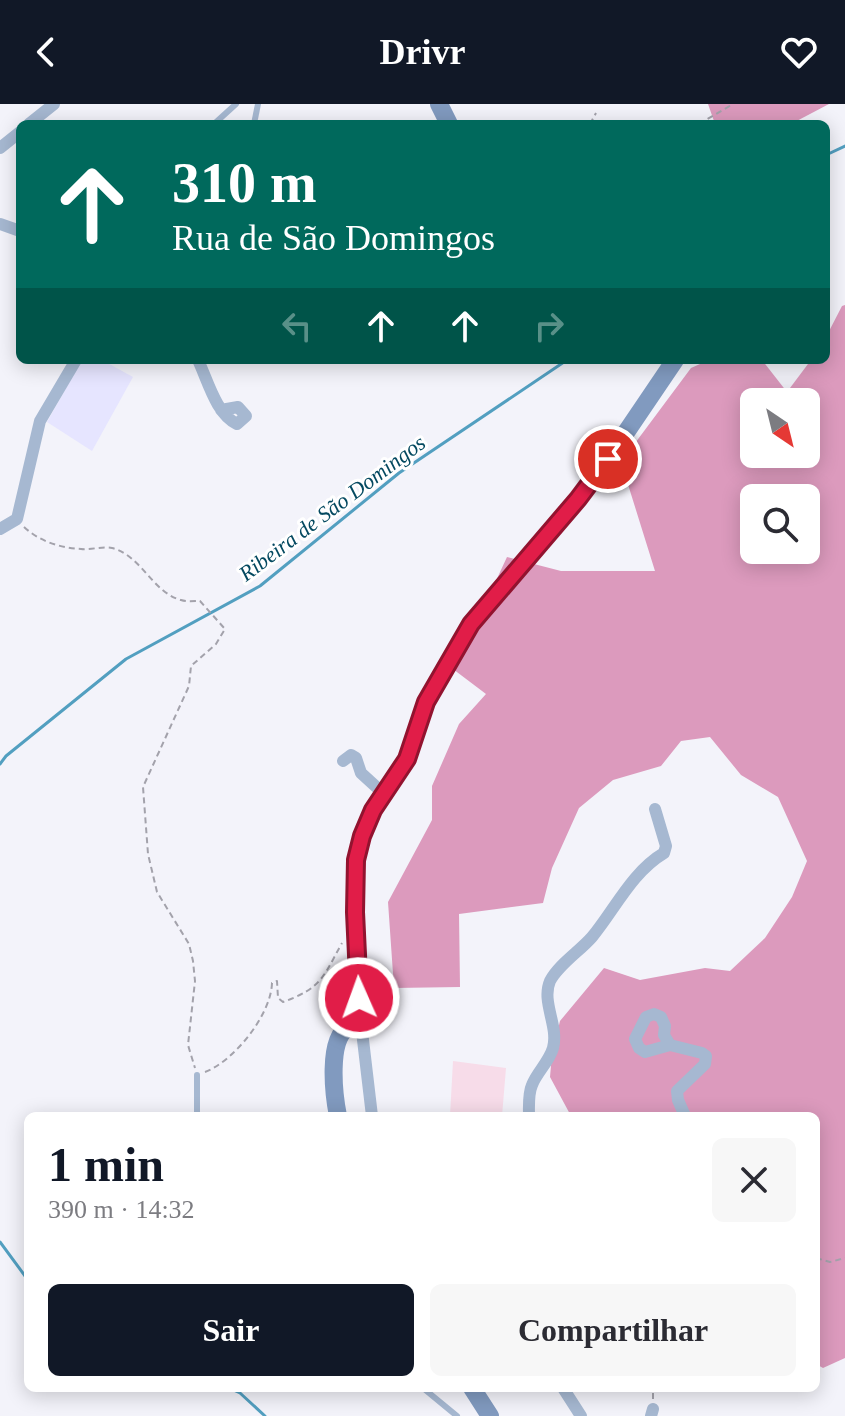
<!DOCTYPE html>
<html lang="pt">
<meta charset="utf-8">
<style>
body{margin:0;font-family:Georgia,serif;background:#f7f7f7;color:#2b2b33;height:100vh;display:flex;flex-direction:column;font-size:30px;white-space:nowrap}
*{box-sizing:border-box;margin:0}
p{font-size:26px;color:#7c7c81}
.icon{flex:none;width:44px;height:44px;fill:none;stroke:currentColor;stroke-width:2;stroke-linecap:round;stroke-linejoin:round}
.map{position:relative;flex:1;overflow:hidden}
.panel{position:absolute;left:24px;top:1008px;width:796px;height:280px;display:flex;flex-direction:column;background:#fff;border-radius:12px;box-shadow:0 4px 20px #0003}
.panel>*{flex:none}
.banner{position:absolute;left:16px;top:16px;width:814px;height:244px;border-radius:12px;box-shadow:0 4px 20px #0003;background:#00695c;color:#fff;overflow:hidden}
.needle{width:52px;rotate:145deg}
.controls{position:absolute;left:740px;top:284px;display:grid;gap:16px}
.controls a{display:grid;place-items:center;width:80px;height:80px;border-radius:12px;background:#fff;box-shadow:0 4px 20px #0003;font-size:40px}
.pin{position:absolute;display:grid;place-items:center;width:68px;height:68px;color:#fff;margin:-34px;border:4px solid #fff;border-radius:50%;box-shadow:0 2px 8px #0007}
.me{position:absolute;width:88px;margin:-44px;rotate:358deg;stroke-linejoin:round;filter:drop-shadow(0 0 6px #0008)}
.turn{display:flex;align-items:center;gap:28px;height:168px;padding:0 24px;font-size:36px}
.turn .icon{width:104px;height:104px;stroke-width:2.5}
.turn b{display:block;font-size:56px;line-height:68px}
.lanes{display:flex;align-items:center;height:76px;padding:0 24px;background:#0003;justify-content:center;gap:40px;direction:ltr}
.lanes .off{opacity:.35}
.round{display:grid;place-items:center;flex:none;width:84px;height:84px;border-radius:12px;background:#f7f7f7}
.overview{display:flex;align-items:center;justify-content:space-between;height:136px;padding:0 24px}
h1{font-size:48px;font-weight:700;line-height:60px;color:#111827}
.button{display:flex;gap:16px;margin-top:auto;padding:16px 24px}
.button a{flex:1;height:92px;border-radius:12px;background:#111827;color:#fff;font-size:32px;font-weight:700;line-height:92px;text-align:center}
.button a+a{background:#f7f7f7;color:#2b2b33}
header{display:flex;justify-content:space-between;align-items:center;height:104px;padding:0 24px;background:#111827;color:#fff;font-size:36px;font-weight:700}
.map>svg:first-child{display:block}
.built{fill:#e6e5ff}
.green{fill:#f7dce9}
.forest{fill:#dc9abd;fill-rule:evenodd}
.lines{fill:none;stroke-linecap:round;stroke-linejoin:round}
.stream{stroke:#529fc0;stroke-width:3}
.path{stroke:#a3a2ab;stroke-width:2;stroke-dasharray:6 4;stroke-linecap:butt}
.lane{stroke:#a6b8d1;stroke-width:6}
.street{stroke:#a6b8d1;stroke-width:12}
.secondary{stroke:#819abf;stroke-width:18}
.route-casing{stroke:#92132f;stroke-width:20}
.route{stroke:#e11d48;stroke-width:14}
.labels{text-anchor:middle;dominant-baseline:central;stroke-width:6;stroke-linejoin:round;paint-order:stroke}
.water-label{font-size:22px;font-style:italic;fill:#044960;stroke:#fff}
</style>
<header><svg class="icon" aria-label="back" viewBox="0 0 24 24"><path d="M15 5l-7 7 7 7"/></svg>Drivr<svg class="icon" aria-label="heart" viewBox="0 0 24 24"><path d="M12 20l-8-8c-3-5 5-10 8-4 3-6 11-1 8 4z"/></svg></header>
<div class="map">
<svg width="845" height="1312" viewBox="0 0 845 1312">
<rect width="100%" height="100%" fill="#f3f3fa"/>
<path class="built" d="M82,256H102L133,273L92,347L47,318Z"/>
<path class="green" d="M453,957L506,964L502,1012H450Z"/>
<g class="forest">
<path d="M708,0H829L791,20H715Z"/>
<path d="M845,201V1254L823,1264L816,1260V1012H571L550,973L552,950L560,917L604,864L640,876L705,864L730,867L765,834L792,793L807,757L778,693L741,671L710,633L681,637L661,662L613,676L579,704L552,764L543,799L459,810L460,883L394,884L388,798L432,716V682L459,620L486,590L441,556L487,496L507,453L561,467H655L621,358L691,264L709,256H762L787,288L811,256H826V233L842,202ZM754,298H806V350H754ZM754,394H806V446H754Z"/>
</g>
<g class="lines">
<g class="stream">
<path d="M826,51L845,42"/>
<path d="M0,660L6,652L126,555L260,482L399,369L567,256"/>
<path d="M0,1138L28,1176"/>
<path d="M229,1284L240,1289L265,1312"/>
</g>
<g class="path">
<path d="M590,20L596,9"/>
<path d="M699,20L733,0"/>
<path d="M24,423C39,437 60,444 81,445C91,446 103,442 112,444C141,451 153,489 181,496C187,498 194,497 200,497L225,525L216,540L191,562L189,582L143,683L148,750L157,788L189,840L193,857L195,877L188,941L195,964"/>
<path d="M205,968C234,957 271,911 272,879L277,877L278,894L283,898C322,884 323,873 342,839"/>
<path d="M816,1154L830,1158L845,1154"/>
<path d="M653,1295V1284"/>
</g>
<g class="lane">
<path d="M214,20L236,0"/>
<path d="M254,20L258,0"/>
<path d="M197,1012V971"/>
<path d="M423,1284L457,1312"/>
</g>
<g class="street">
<path d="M29,20L54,0"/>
<path d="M0,44L20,28"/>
<path d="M0,120L20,127"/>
<path d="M198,256C208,277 216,310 237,320L246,312L238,303L221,306"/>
<path d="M0,425L17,415L40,317L76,256"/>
<path d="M343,657L351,651L356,654L361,669L384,690"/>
<path d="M361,919L372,1012"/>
<path d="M670,941L664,931L665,922L661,913L654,910L646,913L635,935L639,944L645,948L670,941L702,949L706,952L705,960L677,987L678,996L685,1012"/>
<path d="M529,1012C529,1003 528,990 532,981C537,968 549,958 553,944C559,922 541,898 550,877C559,860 580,847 592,833C615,805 632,768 664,749L666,742L655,705"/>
<path d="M563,1284L581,1312"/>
<path d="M651,1312L653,1305"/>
</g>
<g class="secondary">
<path d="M439,0L449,20"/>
<path d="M338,1012C334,992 327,936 348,923C352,921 357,921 361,919L355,808L356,756L362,732L373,706L407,655L426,598L471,520L578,395L608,355L675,256"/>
<path d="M472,1284L490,1312"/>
</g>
</g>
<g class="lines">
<defs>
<path id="route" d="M359,894L355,808L356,756L362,732L373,706L407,655L426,598L471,520L578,395L608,355"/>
</defs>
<use href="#route" class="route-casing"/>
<use href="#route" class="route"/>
</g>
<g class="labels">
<g class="water-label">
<text transform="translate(332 404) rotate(-37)">Ribeira de São Domingos</text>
</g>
</g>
</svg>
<div class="controls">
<a><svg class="needle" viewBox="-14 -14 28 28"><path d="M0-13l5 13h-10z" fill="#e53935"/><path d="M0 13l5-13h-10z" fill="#7c7c81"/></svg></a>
<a><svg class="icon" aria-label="search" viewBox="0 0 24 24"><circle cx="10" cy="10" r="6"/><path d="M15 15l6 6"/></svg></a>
</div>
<div class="pin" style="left:608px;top:355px;background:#d93025"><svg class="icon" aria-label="arrive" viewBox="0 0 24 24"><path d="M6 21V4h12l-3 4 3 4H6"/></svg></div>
<svg class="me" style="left:359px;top:894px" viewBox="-20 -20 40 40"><circle r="17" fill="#e11d48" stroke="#fff" stroke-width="3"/><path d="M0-11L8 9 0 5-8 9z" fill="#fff"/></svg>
<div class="banner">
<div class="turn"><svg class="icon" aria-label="ahead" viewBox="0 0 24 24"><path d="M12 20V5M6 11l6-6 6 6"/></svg><div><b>310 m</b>Rua de São Domingos</div></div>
<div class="lanes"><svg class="icon off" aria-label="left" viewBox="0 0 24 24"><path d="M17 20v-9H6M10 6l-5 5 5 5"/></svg><svg class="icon" aria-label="ahead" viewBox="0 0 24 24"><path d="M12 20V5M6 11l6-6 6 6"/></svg><svg class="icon" aria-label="ahead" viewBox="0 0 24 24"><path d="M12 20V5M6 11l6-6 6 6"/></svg><svg class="icon off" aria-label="right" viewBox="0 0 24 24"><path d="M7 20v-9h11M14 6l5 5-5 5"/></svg></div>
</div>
<section class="panel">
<div class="overview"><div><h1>1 min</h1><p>390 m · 14:32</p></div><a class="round"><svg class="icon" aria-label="close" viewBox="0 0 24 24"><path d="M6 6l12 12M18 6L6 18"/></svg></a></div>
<div class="button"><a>Sair</a><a>Compartilhar</a></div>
</section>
</div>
